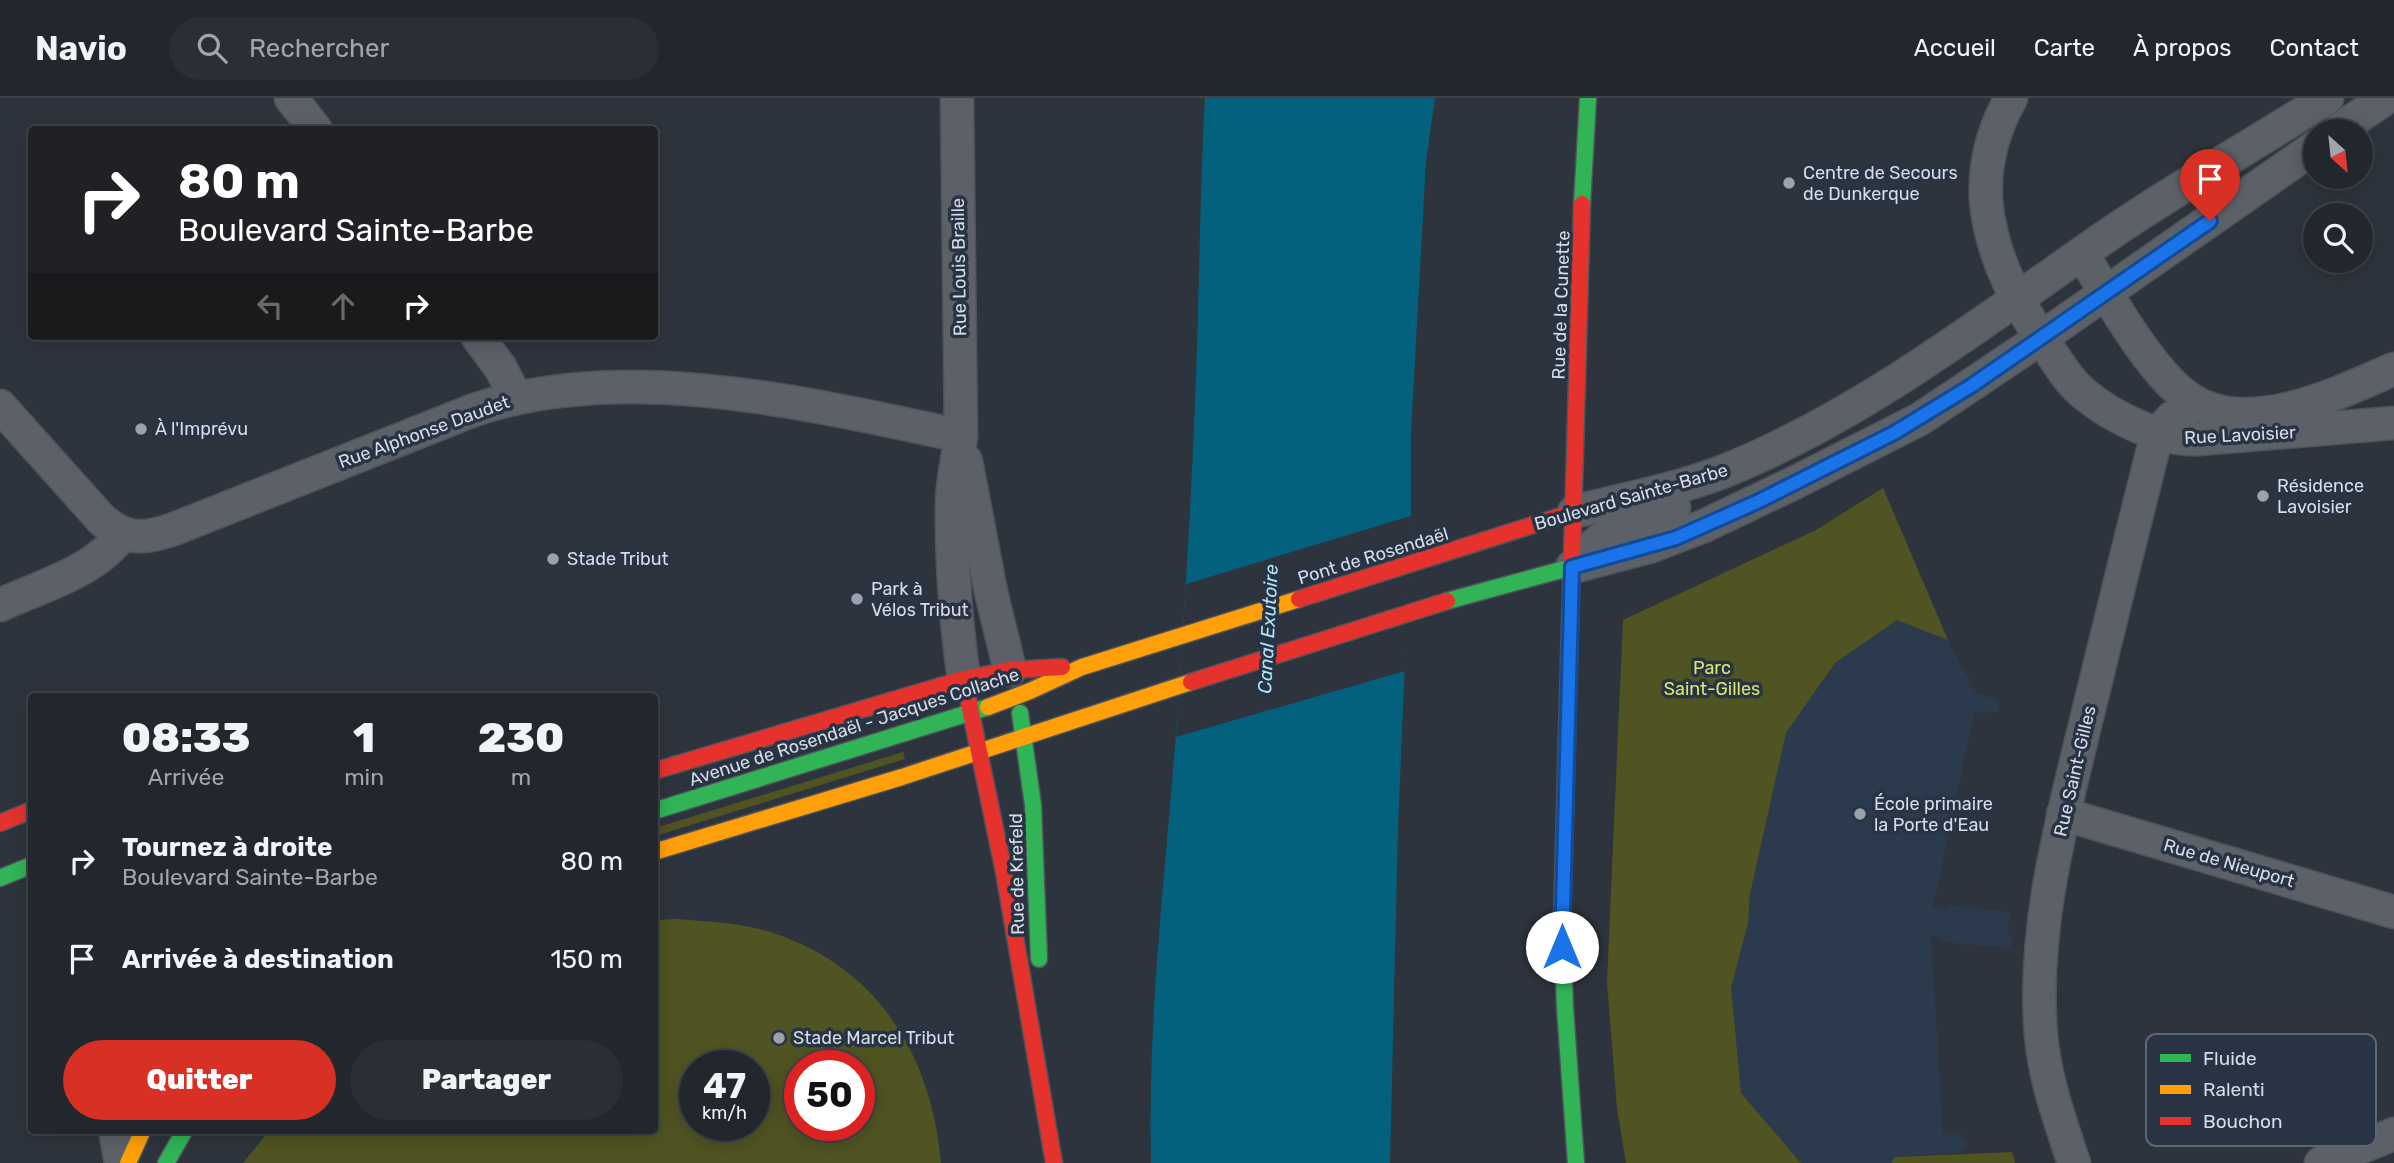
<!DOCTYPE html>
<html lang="fr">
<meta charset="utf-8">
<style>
body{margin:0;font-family:Rubik,sans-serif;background:#2a2f36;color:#f1f3f6;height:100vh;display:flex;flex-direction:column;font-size:26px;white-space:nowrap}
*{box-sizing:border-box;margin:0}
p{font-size:23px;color:#a2a5aa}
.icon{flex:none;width:38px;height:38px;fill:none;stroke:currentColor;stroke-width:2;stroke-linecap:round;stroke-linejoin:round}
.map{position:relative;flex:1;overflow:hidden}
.sheet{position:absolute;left:28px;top:595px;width:630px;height:441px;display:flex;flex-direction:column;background:#22272e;border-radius:7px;box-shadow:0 4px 18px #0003,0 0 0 2px #3f444a}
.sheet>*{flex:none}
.banner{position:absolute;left:28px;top:28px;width:630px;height:214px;border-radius:7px;box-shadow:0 4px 18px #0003,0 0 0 2px #3f444a;background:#202124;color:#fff;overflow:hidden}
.needle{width:46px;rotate:153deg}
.tools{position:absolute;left:2303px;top:21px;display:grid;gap:14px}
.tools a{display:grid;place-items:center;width:70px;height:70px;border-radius:50%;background:#22272e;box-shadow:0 4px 18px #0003,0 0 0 2px #3f444a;font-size:35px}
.speed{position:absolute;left:679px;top:952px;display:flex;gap:14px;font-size:35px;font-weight:700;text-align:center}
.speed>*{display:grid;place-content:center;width:91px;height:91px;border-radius:50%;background:#22272e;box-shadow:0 4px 18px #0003,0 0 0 2px #3f444a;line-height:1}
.speed small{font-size:18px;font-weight:400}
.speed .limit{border:10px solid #d22;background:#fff;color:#111}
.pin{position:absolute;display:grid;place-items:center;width:60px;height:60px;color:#fff;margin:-72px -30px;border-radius:50% 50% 50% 0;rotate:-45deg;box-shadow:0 0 7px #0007}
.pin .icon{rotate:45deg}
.me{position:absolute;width:77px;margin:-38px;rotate:0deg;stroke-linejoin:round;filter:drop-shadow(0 0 5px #0008)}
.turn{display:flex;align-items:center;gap:24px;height:147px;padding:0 35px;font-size:32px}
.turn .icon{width:91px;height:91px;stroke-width:2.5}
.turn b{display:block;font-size:49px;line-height:60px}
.lanes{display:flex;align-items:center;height:66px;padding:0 35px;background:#0003;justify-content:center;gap:35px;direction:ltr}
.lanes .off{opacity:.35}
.eta{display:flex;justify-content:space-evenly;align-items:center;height:119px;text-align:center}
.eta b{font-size:42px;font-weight:800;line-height:49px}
.button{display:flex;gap:14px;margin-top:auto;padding:14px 35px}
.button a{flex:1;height:80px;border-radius:42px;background:#d93025;color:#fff;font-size:28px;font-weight:800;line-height:80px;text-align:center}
.button a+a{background:#2a2f36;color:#f1f3f6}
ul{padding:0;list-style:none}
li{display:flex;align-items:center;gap:21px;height:98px;padding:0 35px}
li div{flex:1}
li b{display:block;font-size:26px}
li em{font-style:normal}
header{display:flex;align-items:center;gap:42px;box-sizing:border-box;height:98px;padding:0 35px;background:#22272e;border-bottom:2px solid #3f444a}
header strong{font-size:33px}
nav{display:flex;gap:38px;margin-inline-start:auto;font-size:24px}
.search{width:490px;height:63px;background:#2a2f36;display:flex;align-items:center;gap:18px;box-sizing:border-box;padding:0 24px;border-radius:38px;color:#a2a5aa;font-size:26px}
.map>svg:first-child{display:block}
.built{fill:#2c3a4e}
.green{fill:#505422;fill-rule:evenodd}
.water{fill:#04617e}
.pier{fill:#2e343d}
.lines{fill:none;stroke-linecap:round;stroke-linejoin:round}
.street-casing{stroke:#4d535b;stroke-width:35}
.fast-casing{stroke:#4d535b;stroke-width:19}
.slow-casing{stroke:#4d535b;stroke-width:19}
.jam-casing{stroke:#4d535b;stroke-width:19}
.street{stroke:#5c6168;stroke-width:32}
.fast{stroke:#30b455;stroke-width:16}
.slow{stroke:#ff9f0a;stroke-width:16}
.jam{stroke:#e5322d;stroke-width:16}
.route-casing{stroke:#114b97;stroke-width:18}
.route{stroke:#1a73e8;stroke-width:12}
.poi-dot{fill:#9ba2ac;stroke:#283343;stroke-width:2.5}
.labels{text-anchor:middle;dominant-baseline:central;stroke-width:7;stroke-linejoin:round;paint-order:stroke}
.poi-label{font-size:18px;fill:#d6dde8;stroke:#283343;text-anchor:start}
.street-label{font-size:18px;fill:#d6dde8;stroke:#283343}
.park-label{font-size:18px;fill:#dde76e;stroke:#283343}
.water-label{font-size:19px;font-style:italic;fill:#b3e3f9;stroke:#283343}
.key{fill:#283343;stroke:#5c6675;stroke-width:2}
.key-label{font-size:19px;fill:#d6dde8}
</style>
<header>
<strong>Navio</strong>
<div class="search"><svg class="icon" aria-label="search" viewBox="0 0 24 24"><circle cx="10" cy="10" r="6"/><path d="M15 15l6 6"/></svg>Rechercher</div>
<nav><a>Accueil</a><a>Carte</a><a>À propos</a><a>Contact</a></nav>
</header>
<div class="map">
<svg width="2394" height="1065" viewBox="0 0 2394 1065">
<rect width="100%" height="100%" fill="#2e343d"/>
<path class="built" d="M1897,521L1948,542L1976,595L1998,602L2000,608L1997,614L1974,615L1933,809L1945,811L1947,807L2010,814L2007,834L2013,840L2012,845L2009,850L1943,844L1942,839L1931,838L1943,1037H1961L1966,1045L1963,1052L1956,1055L1895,1059L1891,1065H1801L1741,995L1731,890L1748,825L1750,796L1786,635L1835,565Z"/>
<g class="green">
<path d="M1883,390L1948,542L1897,522L1835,565L1786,635L1750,796L1748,825L1731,890L1741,995L1801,1065H1626L1617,1010L1607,884L1623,522L1816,432Z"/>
<path d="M903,654L905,661L655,738V730Z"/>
<path d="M676,821C702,823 729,824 755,830C871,859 931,951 941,1065H243L269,1033L654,1032L655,822ZM695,968H754V1027H695ZM800,968H859V1027H800Z"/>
<path d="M2012,1054L2015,1065H1891L1895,1059Z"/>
</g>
<path class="water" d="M1205,0H1435L1426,63L1411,334V418L1398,729L1390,1065H1151C1147,902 1170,741 1180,578C1188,457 1195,336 1198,214C1200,143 1201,71 1205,0Z"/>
<path class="pier" d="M1411,418L1405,573L1176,639L1186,486Z"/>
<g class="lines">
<defs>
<g id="street">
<path d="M291,0L316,32"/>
<path d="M957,0L961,338C958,359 953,380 952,402C951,460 956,524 964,581"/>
<path d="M2011,0C1993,32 1984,66 1986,102C1991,160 2018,207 2050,253C2060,268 2069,283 2083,295C2113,320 2160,343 2199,341L2394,325"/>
<path d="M2337,33L2386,0"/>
<path d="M2082,156C2108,197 2151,276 2190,301C2248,340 2338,295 2394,271"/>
<path d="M477,238L500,269L516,300"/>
<path d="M0,308L102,422C127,443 145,441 174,431L474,312C625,261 810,306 961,338"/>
<path d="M966,363L991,494L1010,572"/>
<path d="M1574,414C1627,400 1682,391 1732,370C1869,313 1989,219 2111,135C2181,87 2255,46 2327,0"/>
<path d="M1573,468C1605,432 1629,422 1674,409"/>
<path d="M1572,469L1652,448L1704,428L1794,385L1920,321L2041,240L2315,49"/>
<path d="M0,507C41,488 95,474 122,436"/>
<path d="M2063,716L2394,814"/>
<path d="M115,1032L121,1065"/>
<path d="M2074,1065C2060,1023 2045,982 2041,937C2032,829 2062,723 2087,619C2110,525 2133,430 2157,336L2172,320L2198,306"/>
<path d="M2321,1065L2394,1036"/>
</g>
<g id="fast">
<path d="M1582,106L1588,0"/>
<path d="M1447,503L1572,469"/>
<path d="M1570,529L1562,823L1565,910L1576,1065"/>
<path d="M1020,615L1033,707L1039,861"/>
<path d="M654,713L988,609"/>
<path d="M0,780L32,767"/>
<path d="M166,1065L185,1032"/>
</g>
<g id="slow">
<path d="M988,609L1030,593L1082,569L1299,501"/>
<path d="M654,754L902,679L1191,584"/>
<path d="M128,1065L143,1032"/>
</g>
<g id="jam">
<path d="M1299,501L1574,414"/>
<path d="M1570,529L1582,106"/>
<path d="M964,581L1004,774L1054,1065"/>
<path d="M1191,584L1447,503"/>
<path d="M654,673L964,581L1010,572L1062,569"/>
<path d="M0,725L32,712"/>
</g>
</defs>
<use href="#street" class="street-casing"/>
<use href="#fast" class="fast-casing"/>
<use href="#slow" class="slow-casing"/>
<use href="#jam" class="jam-casing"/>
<use href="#street" class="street"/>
<use href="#fast" class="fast"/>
<use href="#slow" class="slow"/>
<use href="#jam" class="jam"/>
</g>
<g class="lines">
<defs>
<path id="route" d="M1562,849L1572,469L1676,440L1757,404L1894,335L1971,288L2210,123"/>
</defs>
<use href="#route" class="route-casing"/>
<use href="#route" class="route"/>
</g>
<g class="poi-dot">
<circle cx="1789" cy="85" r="7"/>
<circle cx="141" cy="331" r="7"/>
<circle cx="2263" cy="398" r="7"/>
<circle cx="553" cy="461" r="7"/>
<circle cx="857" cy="501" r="7"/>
<circle cx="1860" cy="716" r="7"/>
<circle cx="779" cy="940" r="7"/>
</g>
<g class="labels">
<g class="poi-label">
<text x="1803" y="75">Centre de Secours<tspan x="1803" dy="21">de Dunkerque</tspan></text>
<text x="155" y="331">À l'Imprévu</text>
<text x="2277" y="388">Résidence<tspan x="2277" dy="21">Lavoisier</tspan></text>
<text x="567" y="461">Stade Tribut</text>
<text x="871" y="491">Park à<tspan x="871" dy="21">Vélos Tribut</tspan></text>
<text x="1874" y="706">École primaire<tspan x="1874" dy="21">la Porte d'Eau</tspan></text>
<text x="793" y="940">Stade Marcel Tribut</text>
</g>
<g class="street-label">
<text transform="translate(959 169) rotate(-91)">Rue Louis Braille</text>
<text transform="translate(1561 207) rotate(-88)">Rue de la Cunette</text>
<text transform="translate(424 334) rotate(-20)">Rue Alphonse Daudet</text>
<text transform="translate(2240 337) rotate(-3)">Rue Lavoisier</text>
<text transform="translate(1631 399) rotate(-16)">Boulevard Sainte-Barbe</text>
<text transform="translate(1373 458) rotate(-17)">Pont de Rosendaël</text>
<text transform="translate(854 629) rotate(-18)">Avenue de Rosendaël - Jacques Collache</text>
<text transform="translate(2075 673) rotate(-77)">Rue Saint-Gilles</text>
<text transform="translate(2229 765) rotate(16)">Rue de Nieuport</text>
<text transform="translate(1017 776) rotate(-91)">Rue de Krefeld</text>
</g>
<g class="park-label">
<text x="1712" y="570">Parc<tspan x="1712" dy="21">Saint-Gilles</tspan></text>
</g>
<g class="water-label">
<text transform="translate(1268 531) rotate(-87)">Canal Exutoire</text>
</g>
</g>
<rect x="2146" y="936" width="230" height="112" rx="10" class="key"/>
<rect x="2160" y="956" width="31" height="8" fill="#30b455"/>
<rect x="2160" y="987" width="31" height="9" fill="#ff9f0a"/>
<rect x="2160" y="1019" width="31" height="8" fill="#e5322d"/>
<g class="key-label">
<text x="2203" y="967">Fluide</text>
<text x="2203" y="998">Ralenti</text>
<text x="2203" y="1030">Bouchon</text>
</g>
</svg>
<div class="tools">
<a><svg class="needle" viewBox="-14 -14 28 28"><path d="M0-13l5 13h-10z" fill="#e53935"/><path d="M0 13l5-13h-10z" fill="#a2a5aa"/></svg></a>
<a><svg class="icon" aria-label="search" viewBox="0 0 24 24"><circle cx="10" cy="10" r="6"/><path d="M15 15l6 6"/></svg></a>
</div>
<div class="speed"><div>47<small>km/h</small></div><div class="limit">50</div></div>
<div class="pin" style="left:2210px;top:123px;background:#d93025"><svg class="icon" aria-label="arrive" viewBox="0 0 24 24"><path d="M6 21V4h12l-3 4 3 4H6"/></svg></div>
<svg class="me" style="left:1562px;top:849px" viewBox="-20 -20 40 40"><circle r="19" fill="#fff"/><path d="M0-13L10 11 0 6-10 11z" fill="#1a73e8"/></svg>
<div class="banner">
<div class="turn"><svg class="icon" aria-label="right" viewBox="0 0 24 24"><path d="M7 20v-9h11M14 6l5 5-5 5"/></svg><div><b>80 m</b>Boulevard Sainte-Barbe</div></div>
<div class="lanes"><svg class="icon off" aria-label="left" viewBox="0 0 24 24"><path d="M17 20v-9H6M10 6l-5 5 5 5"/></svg><svg class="icon off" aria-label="ahead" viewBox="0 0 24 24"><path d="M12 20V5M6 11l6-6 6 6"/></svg><svg class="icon" aria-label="right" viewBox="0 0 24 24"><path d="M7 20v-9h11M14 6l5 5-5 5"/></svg></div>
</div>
<section class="sheet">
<div class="eta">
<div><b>08:33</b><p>Arrivée</p></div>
<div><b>1</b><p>min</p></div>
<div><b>230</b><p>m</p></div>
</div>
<ul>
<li><svg class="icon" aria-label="right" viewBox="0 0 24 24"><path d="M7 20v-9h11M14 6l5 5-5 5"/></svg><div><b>Tournez à droite</b><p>Boulevard Sainte-Barbe</p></div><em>80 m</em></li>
<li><svg class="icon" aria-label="arrive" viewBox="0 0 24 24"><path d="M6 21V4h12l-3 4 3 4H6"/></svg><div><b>Arrivée à destination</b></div><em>150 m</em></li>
</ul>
<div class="button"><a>Quitter</a><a>Partager</a></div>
</section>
</div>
